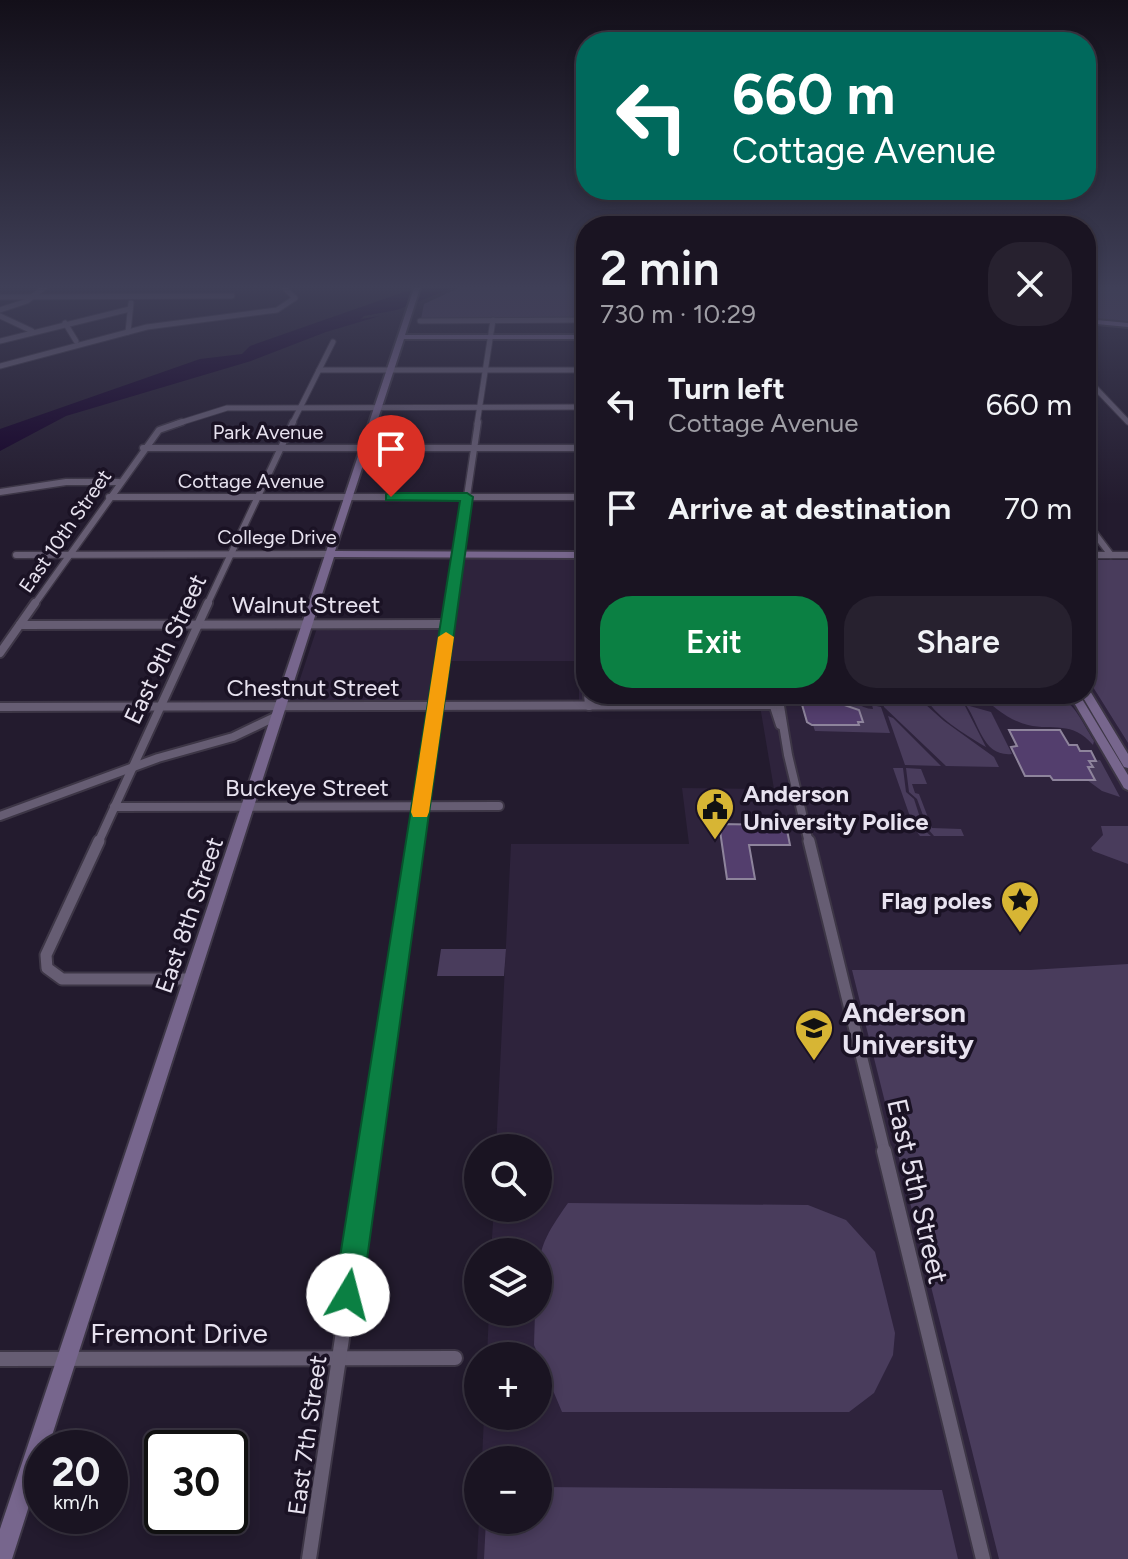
<!DOCTYPE html>
<meta charset="utf-8">
<style>
body{margin:0;font-family:Figtree,sans-serif;background:#27212f;color:#f1f3f6;height:100vh;display:flex;flex-direction:column;font-size:30px;white-space:nowrap}
*{box-sizing:border-box;margin:0}
p{font-size:26px;color:#9f9ea5}
.icon{flex:none;width:44px;height:44px;fill:none;stroke:currentColor;stroke-width:2;stroke-linecap:round;stroke-linejoin:round}
.map{position:relative;flex:1;overflow:hidden}
.details{position:absolute;left:576px;top:216px;width:520px;height:488px;display:flex;flex-direction:column;background:#1a1422;border-radius:32px;box-shadow:0 4px 12px #0003,0 0 0 2px #383340}
.details>*{flex:none}
.top-card{position:absolute;left:576px;top:32px;width:520px;height:168px;border-radius:32px;box-shadow:0 4px 12px #0003,0 0 0 2px #383340;background:#00695c;color:#fff;overflow:hidden}
.tools{position:absolute;left:464px;top:1134px;display:grid;gap:16px}
.tools a{display:grid;place-items:center;width:88px;height:88px;border-radius:50%;background:#1a1422;box-shadow:0 4px 12px #0003,0 0 0 2px #383340;font-size:40px}
.speed{position:absolute;left:24px;top:1430px;display:flex;gap:16px;font-size:40px;font-weight:700;text-align:center}
.speed>*{display:grid;place-content:center;width:104px;height:104px;border-radius:50%;background:#1a1422;box-shadow:0 4px 12px #0003,0 0 0 2px #383340;line-height:1}
.speed small{font-size:20px;font-weight:400}
.speed .limit{border:4px solid #111;border-radius:12px;background:#fff;color:#111}
.pin{position:absolute;display:grid;place-items:center;width:68px;height:68px;color:#fff;margin:-82px -34px;border-radius:50% 50% 50% 0;rotate:-45deg;box-shadow:0 0 8px #0007}
.pin .icon{rotate:45deg}
.me{position:absolute;width:88px;margin:-44px;rotate:8deg;stroke-linejoin:round;filter:drop-shadow(0 0 6px #0008)}
.turn{display:flex;align-items:center;gap:28px;height:168px;padding:0 24px;font-size:36px}
.turn .icon{width:104px;height:104px;stroke-width:2.5}
.turn b{display:block;font-size:56px;line-height:68px}
.round{display:grid;place-items:center;flex:none;width:84px;height:84px;border-radius:32px;background:#27212f}
.headline{display:flex;align-items:center;justify-content:space-between;height:136px;padding:0 24px}
h1{font-size:48px;font-weight:600;line-height:60px}
.action{display:flex;gap:16px;margin-top:auto;padding:16px 24px}
.action a{flex:1;height:92px;border-radius:32px;background:#0b8043;color:#fff;font-size:32px;font-weight:600;line-height:92px;text-align:center}
.action a+a{background:#27212f;color:#f1f3f6}
ul{padding:0;list-style:none}
li{display:flex;align-items:center;gap:24px;height:104px;padding:0 24px}
li div{flex:1}
li b{display:block;font-size:30px}
li em{font-style:normal}
.map>svg:first-child{display:block}
.built{fill:#2e233c}
.green{fill:#493c5c}
.water{fill:#140027}
.lines{fill:none;stroke-linecap:round;stroke-linejoin:round}
.stream{stroke:#140027;stroke-width:3}
.building{fill:#533e6d;stroke:#8e849c;stroke-width:2}
.street-far4-casing{stroke:#3d3646;stroke-width:7}
.street-far3-casing{stroke:#3d3646;stroke-width:9}
.street-far2-casing{stroke:#3d3646;stroke-width:12}
.street-far1-casing{stroke:#3d3646;stroke-width:15}
.street-casing{stroke:#3d3646;stroke-width:18}
.secondary-casing{stroke:#3d3646;stroke-width:4}
.street-far4{stroke:#665d73;stroke-width:5}
.street-far3{stroke:#665d73;stroke-width:6}
.street-far2{stroke:#665d73;stroke-width:8}
.street-far1{stroke:#665d73;stroke-width:11}
.street{stroke:#665d73;stroke-width:14}
.secondary{fill:#77668d;fill-rule:evenodd}
.route{fill:#0b8043;stroke:#07532c;stroke-width:2}
.slow{fill:#f59e0b}
.labels{text-anchor:middle;dominant-baseline:central;stroke-width:7;stroke-linejoin:round;paint-order:stroke}
.far-street-label{font-size:20px;fill:#e7e2ef;stroke:#1a1224}
.street-label{font-size:24px;fill:#e7e2ef;stroke:#1a1224}
.poi-label{font-size:24px;font-weight:bold;fill:#e7e2ef;stroke:#1a1224;text-anchor:start}
.near-poi-label{font-size:28px;font-weight:bold;fill:#e7e2ef;stroke:#1a1224;text-anchor:start}
.near-street-label{font-size:28px;fill:#e7e2ef;stroke:#1a1224}
</style>
<div class="map">
<svg width="1128" height="1559" viewBox="0 0 1128 1559">
<rect width="100%" height="100%" fill="#231b2e"/>
<path class="built" d="M453,558H577L578,586H586V694H1086V676L1128,743V1559H477L479,1520H538V1460H482L484,1416H538V1356H487L489,1312H538V1252H491L494,1208H538V1148H496L511,844H689L682,788L774,789L759,700H579V661H437L430,700H293L320,619L442,620Z"/>
<g class="green">
<path d="M465,285H586V319H421L424,304Z"/>
<path d="M1086,285H1128V324L1086,320Z"/>
<path d="M1086,560H1128V743L1086,676Z"/>
<path d="M881,694L916,696L944,721L994,757L999,767L946,766L884,707Z"/>
<path d="M924,694H939L964,704L986,747C966,735 933,716 924,694Z"/>
<path d="M981,694C993,699 1008,701 1023,701L1020,694C1071,694 1069,699 1094,741L1093,745C1072,720 1053,731 1028,725C1010,721 991,706 981,694Z"/>
<path d="M837,696C850,696 860,709 873,709L872,705L881,707L890,733L815,731L813,725H859L858,722L863,721L859,710L844,705Z"/>
<path d="M966,705L991,712L1012,754C983,757 980,725 966,705Z"/>
<path d="M888,716L893,718L941,766L905,765Z"/>
<path d="M1100,760L1120,797L1102,791L1087,780L1095,779L1088,767L1092,766L1089,761Z"/>
<path d="M893,768H903L906,792L914,799L924,830L931,836H920L914,828Z"/>
<path d="M906,768L921,769L927,784H912L915,793L919,794L932,828L961,829L964,836H934L928,829L917,799L909,792Z"/>
<path d="M1101,826H1128V864L1093,851L1091,848L1103,835Z"/>
<path d="M441,949H506L504,976H437Z"/>
<path d="M1128,964V1559H999L852,970H1030Z"/>
<path d="M568,1203L808,1205L846,1220L875,1252L895,1333L893,1355L874,1393L849,1412H562L534,1345L535,1312H538C538,1257 535,1249 568,1203Z"/>
<path d="M538,1487L942,1490L958,1559H484L486,1520H538Z"/>
</g>
<path class="water" d="M424,285H460L397,310L364,316L361,319L380,316L326,332L251,361L66,416L0,451V429L200,359L242,354L250,346Z"/>
<g class="lines">
<path class="stream" d="M949,694L953,698"/>
</g>
<g class="building">
<path d="M799,694H837L844,705L859,710L863,722H858L859,725H812L807,722Z"/>
<path d="M1009,730H1060L1069,745H1077L1080,751H1091L1096,761H1089L1093,767H1088L1095,780H1053L1050,776H1025L1011,747L1017,746Z"/>
<path d="M719,824L786,825L790,845H749L755,879H727Z"/>
</g>
<g class="lines">
<defs>
<g id="street-far4">
<path d="M0,297L232,296"/>
<path d="M0,310L27,301L47,285"/>
<path d="M0,316L32,331"/>
<path d="M578,320L581,424"/>
<path d="M420,321L586,320"/>
<path d="M65,323L76,341"/>
<path d="M128,332L131,303"/>
<path d="M0,341L130,309"/>
<path d="M0,366L147,327L277,310L295,298L281,285"/>
<path d="M319,370H586"/>
<path d="M1086,378L1128,422"/>
<path d="M176,424L227,408L586,407"/>
<path d="M292,424L333,342"/>
<path d="M477,424L493,320"/>
</g>
<g id="street-far3">
<path d="M581,422L586,605"/>
<path d="M143,448H586"/>
<path d="M0,492L66,482H119"/>
<path d="M109,497H586"/>
<path d="M1086,522L1111,555"/>
<path d="M16,555L331,554"/>
<path d="M1086,555H1128"/>
<path d="M34,605L159,430L182,422"/>
<path d="M207,605L293,422"/>
<path d="M451,605L478,422"/>
</g>
<g id="street-far2">
<path d="M586,603V611"/>
<path d="M20,625L448,624"/>
<path d="M0,653L35,603"/>
<path d="M588,694L589,706"/>
<path d="M770,694L780,725"/>
<path d="M778,694L788,755L809,843"/>
<path d="M0,707L771,705"/>
<path d="M114,807L499,806"/>
<path d="M0,816L158,758L233,737L277,716"/>
<path d="M98,843L208,603"/>
<path d="M415,843L451,603"/>
</g>
<g id="street-far1">
<path d="M99,841L46,955L47,968L62,979H190"/>
<path d="M809,841L885,1153"/>
<path d="M369,1153L416,841"/>
</g>
<g id="street">
<path d="M884,1151L983,1559"/>
<path d="M0,1359L455,1358"/>
<path d="M309,1559L370,1151"/>
</g>
<g id="secondary">
<path d="M415,285H421L405,335H586V339H404L335,551L586,552V558L334,557L48,1448H42V1465L12,1559H0V1529Z"/>
<path d="M1086,319L1128,323V327L1086,323Z"/>
<path d="M1086,690L1090,691L1128,754V768L1124,767L1081,694H1086Z"/>
<path d="M1069,694H1079L1128,775V790L1124,788Z"/>
</g>
</defs>
<use href="#street-far4" class="street-far4-casing"/>
<use href="#street-far3" class="street-far3-casing"/>
<use href="#street-far2" class="street-far2-casing"/>
<use href="#street-far1" class="street-far1-casing"/>
<use href="#street" class="street-casing"/>
<use href="#secondary" class="secondary-casing"/>
<use href="#street-far4" class="street-far4"/>
<use href="#street-far3" class="street-far3"/>
<use href="#street-far2" class="street-far2"/>
<use href="#street-far1" class="street-far1"/>
<use href="#street" class="street"/>
<use href="#secondary" class="secondary"/>
</g>
<linearGradient id="sky" x2="0" y2="1"><stop stop-color="#130f19"/><stop offset="0.57" stop-color="#3f3f57"/><stop offset="1" stop-color="#3f3f57" stop-opacity="0"/></linearGradient>
<rect width="1128" height="504" fill="url(#sky)"/>
<path class="route" d="M391,493H467L473,497L362,1295L358,1305L348,1309L338,1305L334,1295L460,501L386,500V494Z"/>
<path class="slow" d="M446,632L454,637L429,812L427,817H413L411,812L438,637Z"/>
<defs>
<symbol id="civic-pin" viewBox="-11 -11 22 30"><path d="M0 17L-7.5 6A9.5 9.5 0 1 1 7.5 6Z" fill="#d7b534" stroke="#1a1224"/><path d="M-.6-6.5H3V-4.5H.6V-3L4-1V1h2V6H-6V1h2V-1L-.6-3ZM-1.2 2.5V6h2.4V2.5Z" fill="#111"/></symbol>
<symbol id="sight-pin" viewBox="-11 -11 22 30"><path d="M0 17L-7.5 6A9.5 9.5 0 1 1 7.5 6Z" fill="#d7b534" stroke="#1a1224"/><path d="M0-6L1.8-2.2L6-1.7L2.9 1.2L3.7 5.4L0 3.3L-3.7 5.4L-2.9 1.2L-6-1.7L-1.8-2.2Z" fill="#111"/></symbol>
<symbol id="university-pin" viewBox="-11 -11 22 30"><path d="M0 17L-7.5 6A9.5 9.5 0 1 1 7.5 6Z" fill="#d7b534" stroke="#1a1224"/><path d="M0-5L7-2L0 1L-7-2ZM-4 1L0 2.5L4 1V4Q0 6-4 4Z" fill="#111"/></symbol>
</defs>
<g fill-rule="evenodd">
<use href="#civic-pin" x="693" y="785" width="44" height="60"/>
<use href="#sight-pin" x="998" y="878" width="44" height="60"/>
<use href="#university-pin" x="792" y="1006" width="44" height="60"/>
</g>
<g class="labels">
<g class="far-street-label">
<text x="268" y="432">Park Avenue</text>
<text x="251" y="481">Cottage Avenue</text>
<text transform="translate(65 531) rotate(-55)">East 10th Street</text>
<text x="277" y="537">College Drive</text>
</g>
<g class="street-label">
<text x="306" y="604">Walnut Street</text>
<text transform="translate(165 649) rotate(-65)">East 9th Street</text>
<text x="313" y="687">Chestnut Street</text>
<text x="307" y="787">Buckeye Street</text>
<text transform="translate(189 915) rotate(-71)">East 8th Street</text>
<text transform="translate(307 1435) rotate(-82)">East 7th Street</text>
</g>
<g class="poi-label">
<text x="743" y="793">Anderson<tspan x="743" dy="28">University Police</tspan></text>
<text x="992" y="900" text-anchor="end">Flag poles</text>
</g>
<g class="near-poi-label">
<text x="842" y="1012">Anderson<tspan x="842" dy="32">University</tspan></text>
</g>
<g class="near-street-label">
<text transform="translate(918 1191) rotate(77)">East 5th Street</text>
<text x="179" y="1333">Fremont Drive</text>
</g>
</g>
</svg>
<div class="tools">
<a><svg class="icon" aria-label="search" viewBox="0 0 24 24"><circle cx="10" cy="10" r="6"/><path d="M15 15l6 6"/></svg></a>
<a><svg class="icon" aria-label="layers" viewBox="0 0 24 24"><path d="M12 4l9 5-9 5-9-5zM3 14l9 5 9-5"/></svg></a>
<a>+</a>
<a>−</a>
</div>
<div class="speed"><div>20<small>km/h</small></div><div class="limit">30</div></div>
<div class="pin" style="left:391px;top:497px;background:#d93025"><svg class="icon" aria-label="arrive" viewBox="0 0 24 24"><path d="M6 21V4h12l-3 4 3 4H6"/></svg></div>
<svg class="me" style="left:348px;top:1295px" viewBox="-20 -20 40 40"><circle r="19" fill="#fff"/><path d="M0-13L10 11 0 6-10 11z" fill="#0b8043"/></svg>
<div class="top-card">
<div class="turn"><svg class="icon" aria-label="left" viewBox="0 0 24 24"><path d="M17 20v-9H6M10 6l-5 5 5 5"/></svg><div><b>660 m</b>Cottage Avenue</div></div>
</div>
<section class="details">
<div class="headline"><div><h1>2 min</h1><p>730 m · 10:29</p></div><a class="round"><svg class="icon" aria-label="close" viewBox="0 0 24 24"><path d="M6 6l12 12M18 6L6 18"/></svg></a></div>
<ul>
<li><svg class="icon" aria-label="left" viewBox="0 0 24 24"><path d="M17 20v-9H6M10 6l-5 5 5 5"/></svg><div><b>Turn left</b><p>Cottage Avenue</p></div><em>660 m</em></li>
<li><svg class="icon" aria-label="arrive" viewBox="0 0 24 24"><path d="M6 21V4h12l-3 4 3 4H6"/></svg><div><b>Arrive at destination</b></div><em>70 m</em></li>
</ul>
<div class="action"><a>Exit</a><a>Share</a></div>
</section>
</div>
